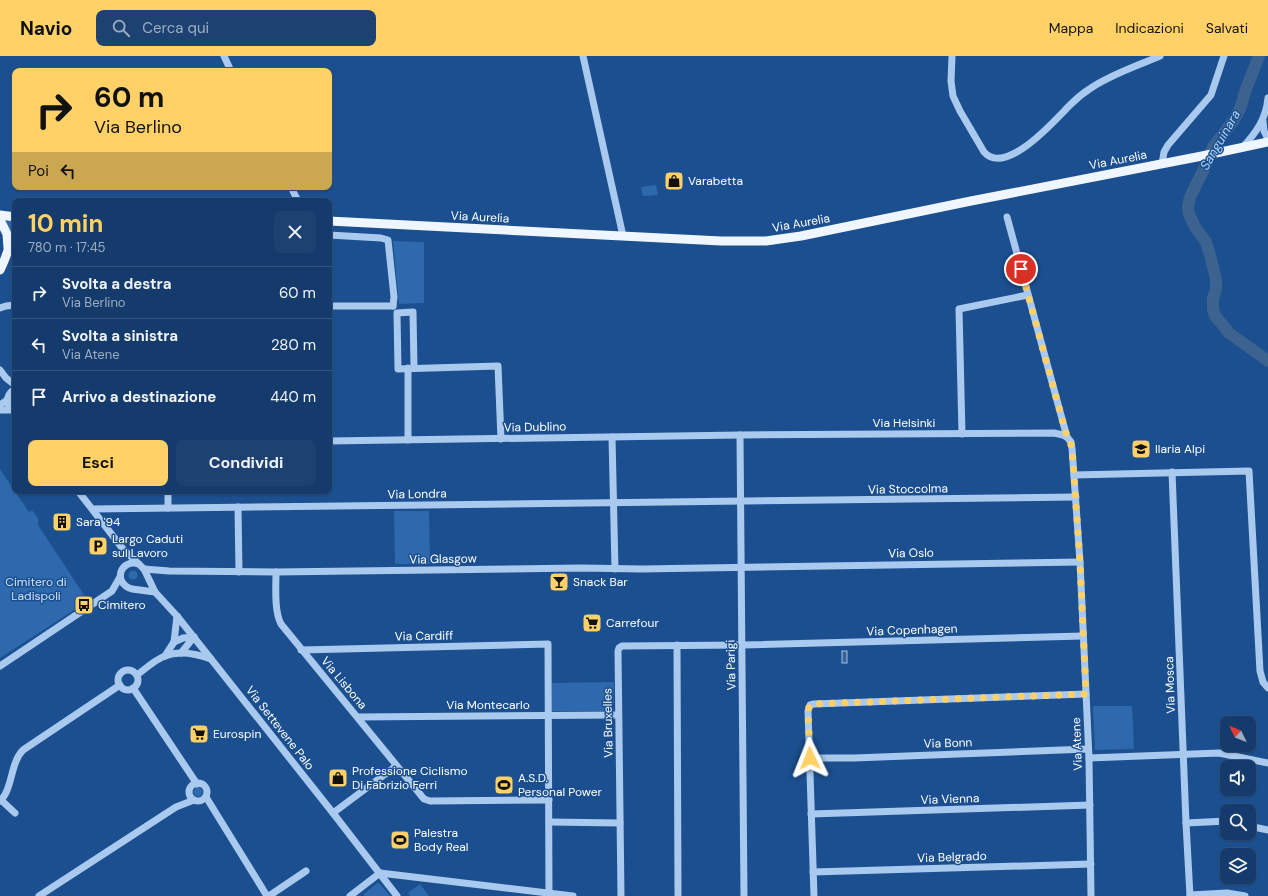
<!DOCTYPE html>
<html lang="it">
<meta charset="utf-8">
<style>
body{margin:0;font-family:"DM Sans",sans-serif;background:#1d4271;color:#f1f3f6;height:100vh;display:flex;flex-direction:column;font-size:15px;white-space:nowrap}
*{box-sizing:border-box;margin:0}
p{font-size:13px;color:#9dadc1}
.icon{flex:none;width:22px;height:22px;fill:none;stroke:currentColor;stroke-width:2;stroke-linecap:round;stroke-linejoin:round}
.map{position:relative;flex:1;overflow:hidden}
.drawer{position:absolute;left:12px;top:142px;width:320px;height:296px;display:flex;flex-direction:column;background:#143b6b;border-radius:8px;box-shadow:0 1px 3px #0004,0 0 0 1px #33557e}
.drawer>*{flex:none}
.guide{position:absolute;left:12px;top:12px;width:320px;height:122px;border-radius:8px;box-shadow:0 1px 3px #0004,0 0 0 1px #33557e;background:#ffd166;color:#111;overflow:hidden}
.needle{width:26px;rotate:313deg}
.buttons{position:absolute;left:1220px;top:660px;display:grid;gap:8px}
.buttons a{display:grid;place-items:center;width:36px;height:36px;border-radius:8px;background:#143b6b;box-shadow:0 1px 3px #0004,0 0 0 1px #33557e;font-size:20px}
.pin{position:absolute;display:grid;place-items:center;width:34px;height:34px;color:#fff;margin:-17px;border:2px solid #fff;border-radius:50%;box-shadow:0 1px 4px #0007}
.me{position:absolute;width:44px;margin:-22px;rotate:358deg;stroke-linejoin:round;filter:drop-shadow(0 0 3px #0008)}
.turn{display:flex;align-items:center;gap:14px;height:84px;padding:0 16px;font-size:18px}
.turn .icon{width:52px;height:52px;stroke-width:2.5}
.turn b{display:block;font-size:28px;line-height:34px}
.then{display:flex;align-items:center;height:38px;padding:0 16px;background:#0003;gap:8px;font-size:15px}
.round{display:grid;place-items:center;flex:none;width:42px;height:42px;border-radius:8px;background:#1d4271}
.overview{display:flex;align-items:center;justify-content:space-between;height:68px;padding:0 16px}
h1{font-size:24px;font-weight:700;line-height:30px;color:#ffd166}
.action{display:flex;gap:8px;margin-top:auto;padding:8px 16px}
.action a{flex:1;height:46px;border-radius:8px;background:#ffd166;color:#111;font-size:16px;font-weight:700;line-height:46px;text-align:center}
.action a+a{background:#1d4271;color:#f1f3f6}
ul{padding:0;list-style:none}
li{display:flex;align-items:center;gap:12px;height:52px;padding:0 16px;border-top:1px solid #33557e}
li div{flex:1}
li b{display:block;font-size:15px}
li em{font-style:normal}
header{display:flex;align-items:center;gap:24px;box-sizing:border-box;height:56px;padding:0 20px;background:#ffd166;color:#111}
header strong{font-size:19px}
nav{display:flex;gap:22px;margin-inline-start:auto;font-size:14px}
.search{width:280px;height:36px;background:#1d4271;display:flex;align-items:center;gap:10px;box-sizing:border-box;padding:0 14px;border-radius:8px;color:#9dadc1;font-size:15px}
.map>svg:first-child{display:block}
.green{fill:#2e69ad}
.water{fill:#3c6290;stroke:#9cc4f0}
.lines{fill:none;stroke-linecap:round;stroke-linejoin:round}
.river{stroke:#3c6290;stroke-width:12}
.minor{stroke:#a9c9ee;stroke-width:7}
.major{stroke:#f0f6ff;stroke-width:9}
.route{stroke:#ffd166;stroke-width:7;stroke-dasharray:0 12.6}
.labels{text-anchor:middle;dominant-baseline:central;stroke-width:3;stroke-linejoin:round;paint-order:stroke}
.street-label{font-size:12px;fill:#fff;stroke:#1b4f8f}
.poi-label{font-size:12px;fill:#fff;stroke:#1b4f8f;text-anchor:start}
.park-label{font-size:12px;fill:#cfe3fa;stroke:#1b4f8f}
.water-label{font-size:13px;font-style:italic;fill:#b5d3f5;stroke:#1b4f8f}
</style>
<header>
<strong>Navio</strong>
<div class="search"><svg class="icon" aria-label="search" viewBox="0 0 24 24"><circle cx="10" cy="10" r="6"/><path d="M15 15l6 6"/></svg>Cerca qui</div>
<nav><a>Mappa</a><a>Indicazioni</a><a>Salvati</a></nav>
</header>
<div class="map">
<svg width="1268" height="840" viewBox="0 0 1268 840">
<rect width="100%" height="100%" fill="#1b4f8f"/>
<g class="green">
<path d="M656,129L658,139L643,140L641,131Z"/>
<path d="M4,164L15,165V173L11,178Z"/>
<path d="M393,185L424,186V247L399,248Z"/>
<path d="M0,413L29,456L32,454L38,462V469L88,545L0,602Z"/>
<path d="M394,455H429L430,508H395Z"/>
<circle cx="133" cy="519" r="4.5"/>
<path d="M614,626L613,655H552V627Z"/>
<path d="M1093,650H1132L1134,693L1095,694Z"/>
<circle cx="198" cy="736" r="4.5"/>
<path d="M377,827L380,828L390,840H364L363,839Z"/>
<path d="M420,828L429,840H410L408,837Z"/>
</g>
<rect class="water" x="842" y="595" width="5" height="12"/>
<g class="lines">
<path class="river" d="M1259,0L1246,33L1240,53L1234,64L1213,91L1204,113L1190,141L1188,151L1189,158L1195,171L1206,186L1210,199L1216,223V233L1213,242V253L1215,260L1222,268L1229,277L1268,305"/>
<g class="minor">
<path d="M224,0L231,15"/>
<path d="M583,0L623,180"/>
<path d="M952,0L951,25L953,40L960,55L984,96C1006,121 1055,64 1070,49C1076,43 1083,37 1091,32C1112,18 1137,10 1160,0"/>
<path d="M1263,65L1264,75L1268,83"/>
<path d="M1242,92C1256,77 1266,63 1268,42"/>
<path d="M1162,108L1164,96L1168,89L1211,39L1224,0"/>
<path d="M291,131L298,145"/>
<path d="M1007,161L1067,381L1071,386L1072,392L1080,506L1089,702L1091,840"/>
<path d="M329,179L381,182L388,184L394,241L393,250"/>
<path d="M329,250H393"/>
<path d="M0,252L6,250L15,249"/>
<path d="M408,312V384"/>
<path d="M414,312L413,256L397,257L398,313L498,310L501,383"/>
<path d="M0,314L6,322L15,329"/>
<path d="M15,333C5,339 5,350 15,355"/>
<path d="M0,349L7,344"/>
<path d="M0,354H12"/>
<path d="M962,378L959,253L1028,239"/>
<path d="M740,379L744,840"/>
<path d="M612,381L615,513"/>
<path d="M329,385L740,379L1054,377L1063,379L1067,381"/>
<path d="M1172,416L1186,767L1190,840"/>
<path d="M1074,419L1249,415L1260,615L1263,626L1268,632"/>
<path d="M78,435L123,493L144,513L155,536L177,560L333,757L397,840"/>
<path d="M168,435V452"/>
<path d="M238,451L239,516"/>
<path d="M93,453L1076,441"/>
<path d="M139,508C120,502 112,527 132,533L155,536"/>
<path d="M144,513L169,515L276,516L581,512L642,513L1080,506"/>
<path d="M276,516C276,530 274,555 281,568L424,743L430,745L549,744"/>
<path d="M174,586L183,582L194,581"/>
<path d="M677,589L678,840"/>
<path d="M301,594L548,588L549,837"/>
<path d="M181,597L194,581"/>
<path d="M165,600L174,586L177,560"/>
<path d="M0,610L112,535L120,521"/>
<circle cx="128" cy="624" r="10"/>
<path d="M137,619C145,613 156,603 165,600C180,594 197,598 211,603"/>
<path d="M133,632L197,728"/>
<path d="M358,661L618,659"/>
<path d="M810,702H854L1088,693"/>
<path d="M1089,702L1219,697L1268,707"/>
<circle cx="198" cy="736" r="9"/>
<path d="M206,741L267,840"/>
<path d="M1,744L15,757"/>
<path d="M0,745C13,733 10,707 23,694L120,629"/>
<path d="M333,757L396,710"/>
<path d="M811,758L1090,749"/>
<path d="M549,766L620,767"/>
<path d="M1186,767L1227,765"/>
<path d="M1249,770L1268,774"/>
<path d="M813,816L1091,808"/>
<path d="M380,817L573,840"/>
<path d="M1190,839L1227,837L1245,840"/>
<path d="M39,840L176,751L194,744"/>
<path d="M269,840L306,815"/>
<path d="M350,840L380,817"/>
<path d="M621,840L618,595L619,592L622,590L742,589L1083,580"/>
<path d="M814,840L808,655L810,649L814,648L1086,638"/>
</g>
<g class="major">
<path d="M0,159L15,161"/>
<path d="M0,164L7,178L8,192"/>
<path d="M329,165L721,185H766L801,180L971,145L1202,100L1268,86"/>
<path d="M0,214C6,203 8,191 15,179"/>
</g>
</g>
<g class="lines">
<path class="route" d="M810,702L808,655L809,651L812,648L1086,638L1080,506L1072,392L1070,386L1067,381L1021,213"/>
</g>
<defs>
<symbol id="shop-square" viewBox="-11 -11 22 22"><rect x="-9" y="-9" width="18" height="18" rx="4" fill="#ffd166" stroke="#1b4f8f"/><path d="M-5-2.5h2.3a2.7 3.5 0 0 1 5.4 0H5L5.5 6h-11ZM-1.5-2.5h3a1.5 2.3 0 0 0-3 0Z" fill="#111"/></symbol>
<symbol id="school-square" viewBox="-11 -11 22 22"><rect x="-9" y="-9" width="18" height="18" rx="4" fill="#ffd166" stroke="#1b4f8f"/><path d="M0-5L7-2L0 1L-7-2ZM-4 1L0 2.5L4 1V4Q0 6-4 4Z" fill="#111"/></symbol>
<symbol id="building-square" viewBox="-11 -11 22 22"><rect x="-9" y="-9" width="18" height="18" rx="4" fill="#ffd166" stroke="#1b4f8f"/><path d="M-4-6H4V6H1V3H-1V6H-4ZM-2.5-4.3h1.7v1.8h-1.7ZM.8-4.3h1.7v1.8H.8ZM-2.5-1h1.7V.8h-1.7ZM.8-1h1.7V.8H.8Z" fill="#111"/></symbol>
<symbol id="parking-square" viewBox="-11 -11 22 22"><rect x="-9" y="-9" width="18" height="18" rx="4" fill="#ffd166" stroke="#1b4f8f"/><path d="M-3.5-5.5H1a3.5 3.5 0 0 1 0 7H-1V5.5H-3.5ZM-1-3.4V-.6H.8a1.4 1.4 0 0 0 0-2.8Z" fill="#111"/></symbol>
<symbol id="bar-square" viewBox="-11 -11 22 22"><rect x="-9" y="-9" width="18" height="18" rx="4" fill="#ffd166" stroke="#1b4f8f"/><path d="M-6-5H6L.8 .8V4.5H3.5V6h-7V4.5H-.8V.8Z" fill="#111"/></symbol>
<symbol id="bus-square" viewBox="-11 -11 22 22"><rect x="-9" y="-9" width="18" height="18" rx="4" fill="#ffd166" stroke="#1b4f8f"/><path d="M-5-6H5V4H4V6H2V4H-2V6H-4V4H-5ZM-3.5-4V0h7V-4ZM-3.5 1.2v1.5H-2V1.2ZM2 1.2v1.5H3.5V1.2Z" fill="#111"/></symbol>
<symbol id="supermarket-square" viewBox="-11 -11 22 22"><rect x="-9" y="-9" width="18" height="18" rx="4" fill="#ffd166" stroke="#1b4f8f"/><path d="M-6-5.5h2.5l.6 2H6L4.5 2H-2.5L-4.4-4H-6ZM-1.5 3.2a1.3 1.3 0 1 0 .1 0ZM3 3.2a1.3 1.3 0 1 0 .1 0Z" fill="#111"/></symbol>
<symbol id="stadium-square" viewBox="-11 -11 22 22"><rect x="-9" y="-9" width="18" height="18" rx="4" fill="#ffd166" stroke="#1b4f8f"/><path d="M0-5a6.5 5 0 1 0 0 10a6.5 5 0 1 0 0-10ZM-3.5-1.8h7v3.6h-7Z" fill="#111"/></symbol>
</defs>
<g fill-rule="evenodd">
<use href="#shop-square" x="663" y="114" width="22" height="22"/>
<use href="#school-square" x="1130" y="382" width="22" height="22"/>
<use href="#building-square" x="51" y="455" width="22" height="22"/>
<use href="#parking-square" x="87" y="479" width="22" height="22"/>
<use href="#bar-square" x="548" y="515" width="22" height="22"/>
<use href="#bus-square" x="73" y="538" width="22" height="22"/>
<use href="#supermarket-square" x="581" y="556" width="22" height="22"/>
<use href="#supermarket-square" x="188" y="667" width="22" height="22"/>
<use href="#shop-square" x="327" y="711" width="22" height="22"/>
<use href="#stadium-square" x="493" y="718" width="22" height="22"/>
<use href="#stadium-square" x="389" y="773" width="22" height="22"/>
</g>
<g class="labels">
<g class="street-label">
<text transform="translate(1118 104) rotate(-11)">Via Aurelia</text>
<text transform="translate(480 161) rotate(3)">Via Aurelia</text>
<text transform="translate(801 167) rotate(-10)">Via Aurelia</text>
<text x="904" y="367">Via Helsinki</text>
<text transform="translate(535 371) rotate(-1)">Via Dublino</text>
<text transform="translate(908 433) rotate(-1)">Via Stoccolma</text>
<text transform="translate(417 438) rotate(-1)">Via Londra</text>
<text transform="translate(911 497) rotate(-1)">Via Oslo</text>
<text transform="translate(443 503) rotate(-1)">Via Glasgow</text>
<text transform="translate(912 574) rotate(-2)">Via Copenhagen</text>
<text transform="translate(424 580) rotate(-1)">Via Cardiff</text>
<text transform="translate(731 609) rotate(-91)">Via Parigi</text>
<text transform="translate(344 627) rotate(50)">Via Lisbona</text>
<text transform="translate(1170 629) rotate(-92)">Via Mosca</text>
<text x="488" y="649">Via Montecarlo</text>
<text transform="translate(608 667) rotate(-91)">Via Bruxelles</text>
<text transform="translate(280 672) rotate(52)">Via Settevene Palo</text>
<text transform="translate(948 687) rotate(-2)">Via Bonn</text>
<text transform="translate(1077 688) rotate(-92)">Via Atene</text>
<text transform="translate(950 743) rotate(-2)">Via Vienna</text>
<text transform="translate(952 801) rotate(-2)">Via Belgrado</text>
</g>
<g class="poi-label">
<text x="688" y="125">Varabetta</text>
<text x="1155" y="393">Ilaria Alpi</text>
<text x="76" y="466">Sara '94</text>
<text x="112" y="483">Largo Caduti<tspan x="112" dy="14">sul Lavoro</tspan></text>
<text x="573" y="526">Snack Bar</text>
<text x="98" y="549">Cimitero</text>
<text x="606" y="567">Carrefour</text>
<text x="213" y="678">Eurospin</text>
<text x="352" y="715">Professione Ciclismo<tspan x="352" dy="14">Di Fabrizio Ferri</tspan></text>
<text x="518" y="722">A.S.D.<tspan x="518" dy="14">Personal Power</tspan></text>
<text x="414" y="777">Palestra<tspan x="414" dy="14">Body Real</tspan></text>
</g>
<g class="park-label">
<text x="36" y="526">Cimitero di<tspan x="36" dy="14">Ladispoli</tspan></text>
</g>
<g class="water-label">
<text transform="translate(1220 84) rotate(-60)">Sanguinara</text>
</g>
</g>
</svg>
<div class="buttons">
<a><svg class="needle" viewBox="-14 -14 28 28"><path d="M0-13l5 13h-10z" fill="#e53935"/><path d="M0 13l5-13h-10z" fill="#9dadc1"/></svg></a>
<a><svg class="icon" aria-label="sound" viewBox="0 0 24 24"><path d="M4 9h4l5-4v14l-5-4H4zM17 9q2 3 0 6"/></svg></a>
<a><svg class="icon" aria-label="search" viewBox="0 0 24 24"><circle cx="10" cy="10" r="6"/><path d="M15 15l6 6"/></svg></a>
<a><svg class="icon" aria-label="layers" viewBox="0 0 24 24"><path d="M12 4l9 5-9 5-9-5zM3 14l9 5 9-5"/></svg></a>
</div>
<div class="pin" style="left:1021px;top:213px;background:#d93025"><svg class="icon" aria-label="arrive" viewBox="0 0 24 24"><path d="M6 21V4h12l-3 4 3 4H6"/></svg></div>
<svg class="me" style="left:810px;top:702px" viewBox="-20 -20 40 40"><path d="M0-17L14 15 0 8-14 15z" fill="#ffd166" stroke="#fff" stroke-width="4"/></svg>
<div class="guide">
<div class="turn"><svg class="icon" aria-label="right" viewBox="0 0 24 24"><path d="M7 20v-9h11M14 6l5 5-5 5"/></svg><div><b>60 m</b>Via Berlino</div></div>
<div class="then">Poi<svg class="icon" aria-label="left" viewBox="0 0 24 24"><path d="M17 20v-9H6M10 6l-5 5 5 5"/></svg></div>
</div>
<section class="drawer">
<div class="overview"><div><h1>10 min</h1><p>780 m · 17:45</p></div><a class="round"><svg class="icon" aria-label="close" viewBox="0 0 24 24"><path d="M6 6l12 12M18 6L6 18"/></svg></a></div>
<ul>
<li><svg class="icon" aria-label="right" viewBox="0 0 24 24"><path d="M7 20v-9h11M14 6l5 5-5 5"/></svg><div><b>Svolta a destra</b><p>Via Berlino</p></div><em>60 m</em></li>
<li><svg class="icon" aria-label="left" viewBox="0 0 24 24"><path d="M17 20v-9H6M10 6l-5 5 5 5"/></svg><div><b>Svolta a sinistra</b><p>Via Atene</p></div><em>280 m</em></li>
<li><svg class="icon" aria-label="arrive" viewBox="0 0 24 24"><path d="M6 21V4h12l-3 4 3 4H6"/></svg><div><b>Arrivo a destinazione</b></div><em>440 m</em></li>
</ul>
<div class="action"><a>Esci</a><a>Condividi</a></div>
</section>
</div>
